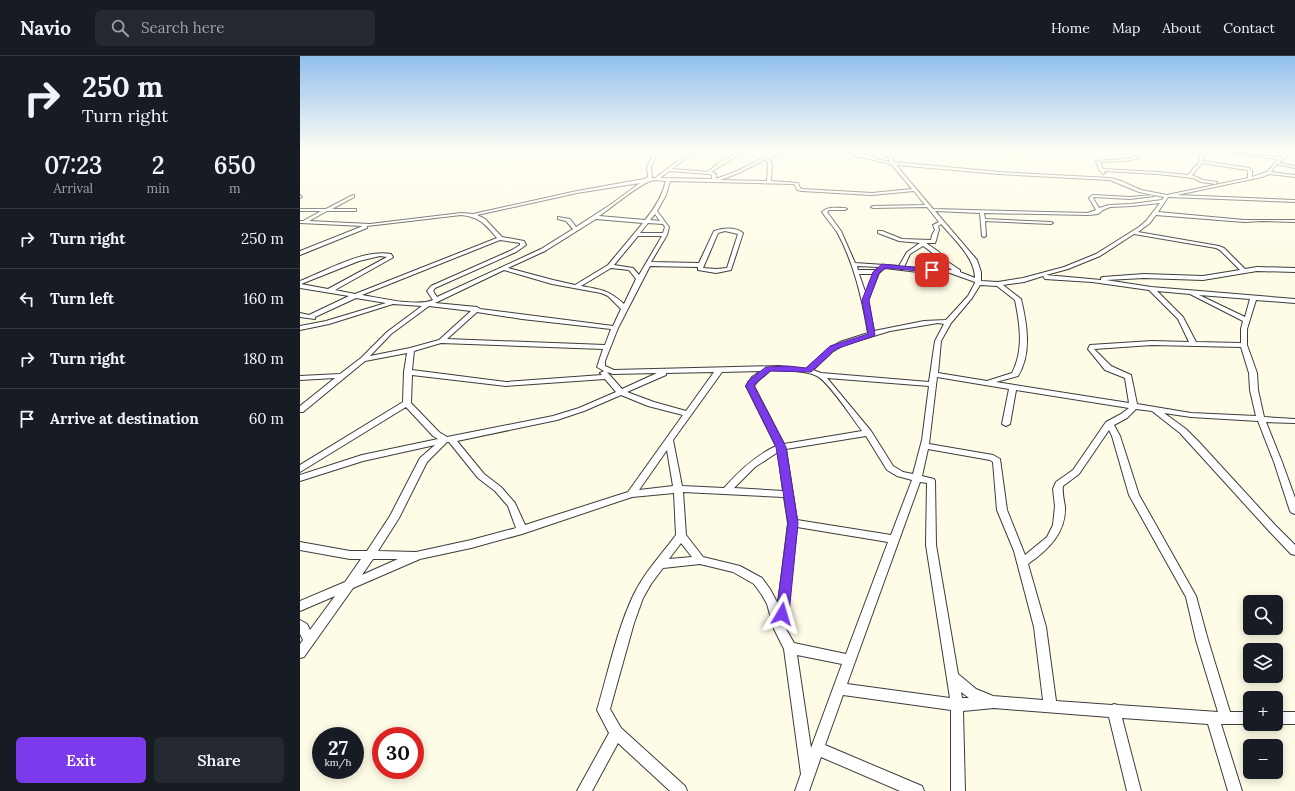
<!DOCTYPE html>
<meta charset="utf-8">
<style>
body{margin:0;font-family:Lora,serif;background:#242831;color:#f1f3f6;height:100vh;display:flex;flex-direction:column;font-size:15px;white-space:nowrap}
*{box-sizing:border-box;margin:0}
p{font-size:13px;color:#9ea1a6}
.icon{flex:none;width:22px;height:22px;fill:none;stroke:currentColor;stroke-width:2;stroke-linecap:round;stroke-linejoin:round}
.map{position:relative;flex:1;overflow:hidden}
.details{display:flex;flex-direction:column;background:#171b24;width:300px}
.details>*{flex:none}
.guide{background:#171b24;color:#f1f3f6;overflow:hidden}
.controls{position:absolute;left:943px;top:539px;display:grid;gap:8px}
.controls a{display:grid;place-items:center;width:40px;height:40px;border-radius:6px;background:#171b24;box-shadow:0 2px 10px #0003;font-size:20px}
.speed{position:absolute;left:12px;top:671px;display:flex;gap:8px;font-size:20px;font-weight:700;text-align:center}
.speed>*{display:grid;place-content:center;width:52px;height:52px;border-radius:50%;background:#171b24;box-shadow:0 2px 10px #0003;line-height:1}
.speed small{font-size:10px;font-weight:400}
.speed .limit{border:6px solid #d22;background:#fff;color:#111}
.pin{position:absolute;display:grid;place-items:center;width:34px;height:34px;color:#fff;margin:-17px;border-radius:8px;box-shadow:0 2px 6px #0006}
.me{position:absolute;width:44px;margin:-22px;rotate:7deg;stroke-linejoin:round;filter:drop-shadow(0 0 3px #0008)}
.turn{display:flex;align-items:center;gap:14px;height:84px;padding:0 16px;font-size:18px}
.turn .icon{width:52px;height:52px;stroke-width:2.5}
.turn b{display:block;font-size:28px;line-height:34px}
.eta{display:flex;justify-content:space-evenly;align-items:center;height:68px;text-align:center}
.eta b{font-size:24px;font-weight:600;line-height:28px}
.cta{display:flex;gap:8px;margin-top:auto;padding:8px 16px}
.cta a{flex:1;height:46px;border-radius:6px;background:#7c3aed;color:#fff;font-size:16px;font-weight:600;line-height:46px;text-align:center}
.cta a+a{background:#242831;color:#f1f3f6}
ul{padding:0;list-style:none}
li{display:flex;align-items:center;gap:12px;height:60px;padding:0 16px;border-top:1px solid #363941}
li div{flex:1}
li b{display:block;font-size:15px}
li em{font-style:normal}
header{display:flex;align-items:center;gap:24px;box-sizing:border-box;height:56px;padding:0 20px;background:#171b24;border-bottom:1px solid #363941}
header strong{font-size:19px}
nav{display:flex;gap:22px;margin-inline-start:auto;font-size:14px}
.search{width:280px;height:36px;background:#242831;display:flex;align-items:center;gap:10px;box-sizing:border-box;padding:0 14px;border-radius:6px;color:#9ea1a6;font-size:15px}
main{display:flex;flex:1;min-height:0}
.map>svg:first-child{display:block}
.lines{fill:none;stroke-linecap:round;stroke-linejoin:round}
.minor-casing{stroke:#3d3d3d;stroke-width:2}
.minor{fill:#fff;fill-rule:evenodd}
.route{fill:#7c3aed;stroke:#51269a}
</style>
<header>
<strong>Navio</strong>
<div class="search"><svg class="icon" aria-label="search" viewBox="0 0 24 24"><circle cx="10" cy="10" r="6"/><path d="M15 15l6 6"/></svg>Search here</div>
<nav><a>Home</a><a>Map</a><a>About</a><a>Contact</a></nav>
</header>
<main>
<section class="details">
<div class="guide">
<div class="turn"><svg class="icon" aria-label="right" viewBox="0 0 24 24"><path d="M7 20v-9h11M14 6l5 5-5 5"/></svg><div><b>250 m</b>Turn right</div></div>
</div>
<div class="eta">
<div><b>07:23</b><p>Arrival</p></div>
<div><b>2</b><p>min</p></div>
<div><b>650</b><p>m</p></div>
</div>
<ul>
<li><svg class="icon" aria-label="right" viewBox="0 0 24 24"><path d="M7 20v-9h11M14 6l5 5-5 5"/></svg><div><b>Turn right</b></div><em>250 m</em></li>
<li><svg class="icon" aria-label="left" viewBox="0 0 24 24"><path d="M17 20v-9H6M10 6l-5 5 5 5"/></svg><div><b>Turn left</b></div><em>160 m</em></li>
<li><svg class="icon" aria-label="right" viewBox="0 0 24 24"><path d="M7 20v-9h11M14 6l5 5-5 5"/></svg><div><b>Turn right</b></div><em>180 m</em></li>
<li><svg class="icon" aria-label="arrive" viewBox="0 0 24 24"><path d="M6 21V4h12l-3 4 3 4H6"/></svg><div><b>Arrive at destination</b></div><em>60 m</em></li>
</ul>
<div class="cta"><a>Exit</a><a>Share</a></div>
</section>
<div class="map">
<svg width="995" height="735" viewBox="0 0 995 735">
<rect width="100%" height="100%" fill="#fefce7"/>
<g class="lines">
<defs>
<g id="minor">
<path d="M354,96H357L351,111L352,121L351,122H355L390,96H394L372,113L408,116C415,109 434,96 444,96L414,114L412,116L416,118V123L437,115L473,97L484,96V97L469,102L472,108L471,125L498,127L500,132L502,133L572,137L612,133L591,108L555,100L549,96C553,95 568,100 574,101L575,103L590,106L588,101L582,96H586L591,100L594,106L699,116L810,122L821,125L841,134L867,139L948,122V115L947,114L902,107L892,119L903,124L917,126L916,128L901,126L893,122L858,118L804,115L805,117L803,118L799,114L796,105L825,103L838,100L839,102L825,105L800,106L803,113L858,116L888,119L899,106V100L903,96H905L903,100V105L949,112L952,115V121L967,116L978,103L934,97L933,96L980,101L989,96H992L979,107L995,110V112L977,108L971,116L995,119V121L969,118L962,121L877,139L995,144V146L868,141L858,156L944,164H995V166L962,165L944,166L856,159L850,167L838,176L919,190L924,192L945,213L957,211L995,212V216L957,215L903,224L844,222L806,224L851,231L995,243V247L956,244L947,273V289L957,317L958,334L964,361L995,363V367L966,366L982,406L995,442V458L992,457L990,455L974,406L958,365L891,361L864,357L886,373L899,386L976,470L995,489V499L991,498L970,476L880,377L852,355L836,353L827,362L814,369L820,380L839,439L896,540L908,584L930,656H950L951,668H921L942,735H928L908,668L822,662L841,735H827L809,661L694,652L663,655L665,735H651V654L543,639L525,689L622,730L624,735H600L521,701L509,735H495L501,718L484,593L474,573L467,548L462,539L454,528L433,516L400,508L363,512L351,528L343,542L334,567L310,653L321,672L385,730L387,735H370L318,687L292,735H277L309,677L297,654C308,617 317,574 333,540C344,517 361,499 376,479L374,437L332,441L222,478L171,492L120,503L53,532L4,601L0,602V588L3,584L0,578V564L7,568L10,574L35,540L0,555V545L45,526L61,503H50L0,494V486L50,495H67L90,460L120,402L135,389L63,405L0,425V419L62,399L138,383L133,380L106,351L0,416V409L103,346L104,316L107,297L65,305L3,356H0V350L35,322L0,324V320L40,318L61,302L87,276L122,250L93,248L29,268L0,274V270L26,265L86,247L56,242L15,261V263L0,261V257L9,259L49,240L0,232V225C26,215 63,193 91,198L93,201L92,202L35,234L55,238L197,182C185,168 180,161 161,159L67,170V172L0,199V195L63,170L0,167V165H3L21,155H0V153H26L53,139H54V141L32,153H56V155H27L9,165L70,168L161,157L173,158L277,135L344,123L348,121L347,111ZM466,103L468,108L467,125L420,124L439,117ZM596,109L699,118L810,124L839,136L864,141L862,144L832,148L809,149L799,152L793,142L794,141L830,143L854,140L852,139L830,141L793,139L789,142L796,154L788,157L633,153ZM369,115L409,118L412,119V123L360,122ZM354,124L366,125C362,140 355,152 345,164L299,160C313,151 341,126 354,124ZM370,125L493,128L495,129L497,134L502,135L572,139L614,135L625,149L573,150L571,151L573,152L627,151L639,166L633,169L635,174L632,179L631,184L602,183L582,175H578V177L599,185L620,187L607,196L599,210L555,207L541,175L527,156L529,154H545L547,153L545,152C536,152 528,150 522,156C527,163 532,169 537,176C554,207 562,242 568,277L540,286L531,291L506,313L479,310L314,314L305,310V305L318,272L350,210L398,211V214L416,217L431,214L443,177C435,171 424,172 414,175L399,207L351,206L367,179L369,171L357,155L366,139ZM340,127L310,149L276,171L270,163L258,161V163L266,165L273,173L241,193L137,241L133,235L135,232L216,196L226,189L224,185L202,181L185,163L177,159L277,137ZM860,147L846,165L839,171L796,198L764,211L723,222L698,226L681,225V216L677,204L635,155L680,157L682,180L684,181L686,180L685,165L751,168L753,167L751,166L685,163L684,157L788,159L798,158L803,154L810,151L832,150ZM355,158L360,165L350,164ZM296,163L343,167L308,209L275,229L253,224L208,212L245,195ZM348,167L363,168L365,171L363,177H340ZM641,168C654,183 675,202 675,222L660,216V214L645,204L639,196L626,187H635C637,183 637,178 639,174L638,170ZM425,175L438,178L427,212L416,213L403,212L418,177ZM834,178L916,192L920,194L940,214L903,220L844,218L803,221L801,222V224L746,219L768,213L800,200ZM338,180H362L339,219L333,212L314,209ZM200,184L220,187V189L212,194L131,230L127,235L133,244C117,251 80,242 62,239ZM623,190C634,197 641,206 652,214L604,211L610,198ZM80,200L87,201L28,233L1,228L59,205ZM557,210L579,211L576,214H558ZM311,212L329,214L336,223L324,248C307,233 302,234 281,230ZM585,212L618,216L650,217L675,226V227L668,240L646,264L624,265L574,275L568,245L579,217ZM204,214L252,228L301,237L308,240L321,253L313,270L180,253L177,251L135,247ZM559,218H574L566,238ZM743,220L745,223L792,226L849,234L878,263L889,286L852,285L790,289L788,293L805,314L825,322L829,347L696,326L718,320C732,297 727,268 721,243L703,229L724,226ZM680,229L697,230L715,244C720,268 724,294 712,317L687,325L638,317L641,285L651,267L672,242ZM857,235L890,238L943,265L941,273V287L896,286L883,261ZM899,239L950,243L945,261ZM129,250L171,255L139,284L110,292L70,300L91,278ZM177,256L222,263L311,273L305,289L147,283ZM638,267L644,268L635,285L629,326L521,317L513,314L532,296L544,289L590,275ZM141,287L303,293L297,311L304,315L300,317L302,319L206,326L112,314L114,295ZM852,289L941,291L949,317L950,334L956,360L891,357L837,348L831,319L811,310L794,293ZM471,314C483,314 505,314 517,320C529,326 553,363 562,375L484,388L454,330L458,325ZM461,315L452,321L446,330L476,390C455,400 439,415 424,432L382,430L373,384L422,316ZM307,316L313,318L357,317L322,333ZM414,316L386,355L354,346L327,336L366,319V317ZM112,319L206,330L305,323L316,336L279,352L253,360L147,381L139,376L111,347ZM637,321L709,333L702,368L706,370L710,368L716,334L829,352L821,358L806,366L773,414L756,426L753,433L755,450L753,469L747,481L725,499L707,454L700,403L693,399L629,388ZM527,322L629,330L622,384L613,418L603,416L593,410L571,375ZM321,339L348,350L383,359L328,436L225,469L215,447L201,431L184,418L157,385L257,364L284,355ZM809,374L812,380L829,439L886,541L896,584L918,656L818,649L814,648L812,649L756,645L746,571L728,508C748,494 766,477 765,451C764,444 762,437 763,430L779,418ZM566,380L587,414L597,420L612,424L591,479L497,464L486,393ZM147,386H149L178,422L195,435L208,450L216,472L171,484L116,496L78,495L99,462L127,406ZM628,393L690,404L693,406L697,454L714,495L734,571L743,644L693,640L676,633L658,618L636,489L635,425L634,423L622,420ZM367,394L373,430L339,434ZM478,396L483,435L434,432L455,411ZM620,426L627,427L626,489L650,642L547,628ZM383,436L484,441L488,467L478,548L470,533L462,522L440,510L403,501L386,479ZM497,471L588,486L546,598L494,587L486,573ZM381,487L392,501L369,503ZM73,503H98L62,519ZM497,599L542,608L511,692ZM661,636L669,642H662Z"/>
<path d="M0,139L2,141L0,142Z"/>
<path d="M976,656H995V668H975Z"/>
</g>
</defs>
<use href="#minor" class="minor-casing"/>
<use href="#minor" class="minor"/>
</g>
<linearGradient id="sky" x2="0" y2="1"><stop stop-color="#91c0ed"/><stop offset="0.48" stop-color="#fffef4"/><stop offset="1" stop-color="#fffef4" stop-opacity="0"/></linearGradient>
<rect width="995" height="198" fill="url(#sky)"/>
<path class="route" d="M582,208L632,213L635,214L632,216L585,212L579,217L569,244L575,279L574,280L536,293L511,316L470,315L455,328L454,330L486,391L498,467L489,558L487,562L482,564L478,562L476,558L488,467L476,391L446,330L448,325L466,311L488,310L506,312L530,290L568,278L562,244L573,216Z"/>
</svg>
<div class="controls">
<a><svg class="icon" aria-label="search" viewBox="0 0 24 24"><circle cx="10" cy="10" r="6"/><path d="M15 15l6 6"/></svg></a>
<a><svg class="icon" aria-label="layers" viewBox="0 0 24 24"><path d="M12 4l9 5-9 5-9-5zM3 14l9 5 9-5"/></svg></a>
<a>+</a>
<a>−</a>
</div>
<div class="speed"><div>27<small>km/h</small></div><div class="limit">30</div></div>
<div class="pin" style="left:632px;top:214px;background:#d93025"><svg class="icon" aria-label="arrive" viewBox="0 0 24 24"><path d="M6 21V4h12l-3 4 3 4H6"/></svg></div>
<svg class="me" style="left:482px;top:558px" viewBox="-20 -20 40 40"><path d="M0-17L14 15 0 8-14 15z" fill="#7c3aed" stroke="#fff" stroke-width="4"/></svg>
</div>
</main>
